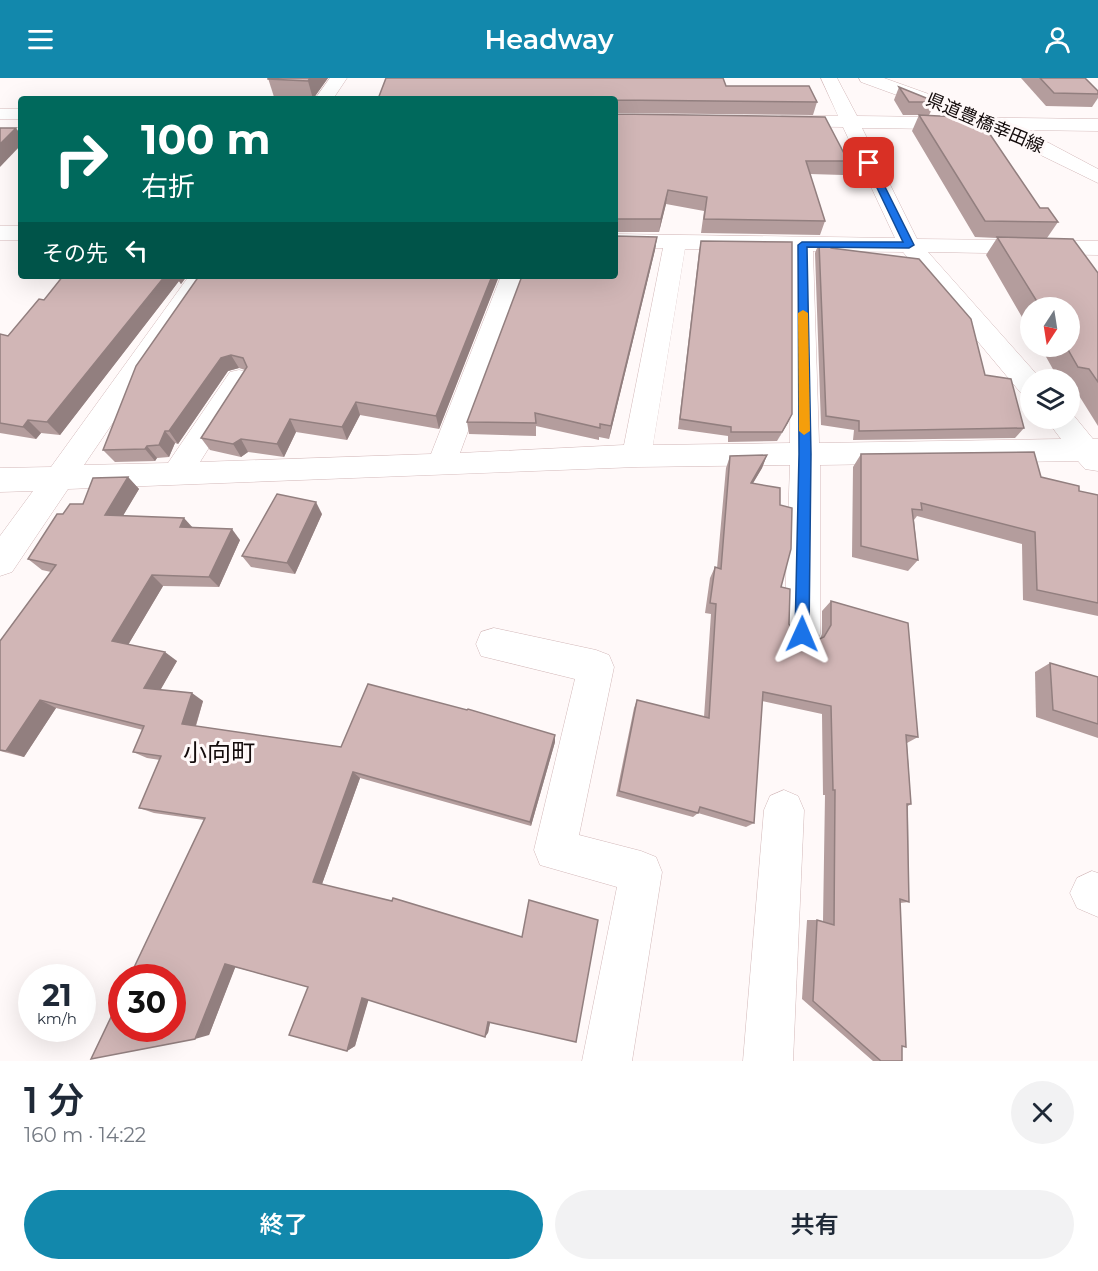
<!DOCTYPE html>
<html lang="ja">
<meta charset="utf-8">
<style>
body{margin:0;font-family:Montserrat,"Noto Sans JP",sans-serif;background:#f2f2f3;color:#1f2937;height:100vh;display:flex;flex-direction:column;font-size:22px;white-space:nowrap}
*{box-sizing:border-box;margin:0}
p{font-size:20px;color:#747a83}
.icon{flex:none;width:33px;height:33px;fill:none;stroke:currentColor;stroke-width:2;stroke-linecap:round;stroke-linejoin:round}
.map{position:relative;height:983px;overflow:hidden}
.sheet{display:flex;flex-direction:column;background:#fff;flex:1}
.sheet>*{flex:none}
.guide{position:absolute;left:18px;top:18px;width:600px;height:183px;border-radius:6px;box-shadow:0 6px 24px #0002;background:#00695c;color:#fff;overflow:hidden}
.needle{width:39px;rotate:192deg}
.buttons{position:absolute;left:1020px;top:219px;display:grid;gap:12px}
.buttons a{display:grid;place-items:center;width:60px;height:60px;border-radius:50%;background:#fff;box-shadow:0 6px 24px #0002;font-size:30px}
.speed{position:absolute;left:18px;top:886px;display:flex;gap:12px;font-size:30px;font-weight:700;text-align:center}
.speed>*{display:grid;place-content:center;width:78px;height:78px;border-radius:50%;background:#fff;box-shadow:0 6px 24px #0002;line-height:1}
.speed small{font-size:15px;font-weight:400}
.speed .limit{border:9px solid #d22;background:#fff;color:#111}
.pin{position:absolute;display:grid;place-items:center;width:51px;height:51px;color:#fff;margin:-26px;border-radius:12px;box-shadow:0 3px 9px #0006}
.me{position:absolute;width:66px;margin:-33px;rotate:1deg;stroke-linejoin:round;filter:drop-shadow(0 0 4px #0008)}
.turn{display:flex;align-items:center;gap:21px;height:126px;padding:0 24px;font-size:27px}
.turn .icon{width:78px;height:78px;stroke-width:2.5}
.turn b{display:block;font-size:42px;line-height:51px}
.then{display:flex;align-items:center;height:57px;padding:0 24px;background:#0003;gap:12px;font-size:22px}
.round{display:grid;place-items:center;flex:none;width:63px;height:63px;border-radius:32px;background:#f2f2f3}
.headline{display:flex;align-items:center;justify-content:space-between;height:102px;padding:0 24px}
h1{font-size:36px;font-weight:600;line-height:45px}
.cta{display:flex;gap:12px;margin-top:auto;padding:12px 24px}
.cta a{flex:1;height:69px;border-radius:36px;background:#1288ac;color:#fff;font-size:24px;font-weight:600;line-height:69px;text-align:center}
.cta a+a{background:#f2f2f3;color:#1f2937}
header{display:flex;justify-content:space-between;align-items:center;height:78px;padding:0 24px;background:#1288ac;color:#fff;font-size:27px;font-weight:600}
.map>svg:first-child{display:block}
.lines{fill:none;stroke-linecap:round;stroke-linejoin:round}
.street-casing{stroke:#d3b8b9;stroke-width:1}
.secondary-casing{stroke:#d3b8b9;stroke-width:1}
.street{fill:#fff;fill-rule:evenodd}
.secondary{fill:#fff;fill-rule:evenodd}
.wall{fill:#b49d9d}
.shaded-wall{fill:#927f7f}
.building{fill:#d1b6b6;stroke:#927f7f;stroke-width:1.5}
.route{fill:#1a73e8;stroke:#114b97;stroke-width:1.5}
.slow{fill:#f59e0b}
.labels{text-anchor:middle;dominant-baseline:central;stroke-width:6;stroke-linejoin:round;paint-order:stroke}
.far-street-label{font-size:18px;fill:#130b0b;stroke:#fff9f9}
.quarter-label{font-size:24px;fill:#130b0b;stroke:#fff9f9}
</style>
<header><svg class="icon" aria-label="menu" viewBox="0 0 24 24"><path d="M4 6h16M4 12h16M4 18h16"/></svg>Headway<svg class="icon" aria-label="person" viewBox="0 0 24 24"><circle cx="12" cy="8" r="4"/><path d="M4 21q1-7 8-7t8 7"/></svg></header>
<div class="map">
<svg width="1098" height="983" viewBox="0 0 1098 983">
<rect width="100%" height="100%" fill="#fff9f9"/>
<g class="lines">
<defs>
<g id="street">
<path d="M330,0H347L333,21H315Z"/>
<path d="M821,0H837L857,38L1098,41V53L862,50L917,161L1098,163V177L928,174L1040,300L1030,302V316L1020,314L903,174L813,173L819,365L1061,361L1045,340H1070V333L1093,361H1098V393L1085,391L1078,383L820,387V556L814,567L802,572L790,567L784,556L790,387L637,389L68,411L12,494L0,498V458L33,413L0,414V390L51,389L189,198H213L84,387L168,385L230,294L239,292L248,294L252,301L200,384L431,376L501,198H525L460,375L624,367L663,170H615V156L895,160L843,49L782,48L776,47L773,43L776,39L782,38H838ZM685,171L791,172L790,365L653,367Z"/>
<rect x="0" y="31" width="21" height="10"/>
<rect x="0" y="148" width="21" height="14"/>
<path d="M494,550L596,572L609,577L614,589L579,757L641,773L656,779L662,794L632,983H582L617,809L540,787L534,772L575,601L481,578L476,566L481,554Z"/>
<path d="M784,712L798,718L804,732L793,983H743L764,732L770,718Z"/>
<path d="M1092,793L1098,795V839L1077,830L1070,815L1077,800Z"/>
</g>
<path id="secondary" d="M859,0H884L962,28L1049,65L1098,91V105L979,47L861,4Z"/>
</defs>
<use href="#street" class="street-casing"/>
<use href="#secondary" class="secondary-casing"/>
<use href="#street" class="street"/>
<use href="#secondary" class="secondary"/>
</g>
<g class="wall">
<path d="M268,0H328L313,21L274,19Z"/>
<path d="M1021,0H1085L1098,13V20L1092,29L1046,28Z"/>
<path d="M726,8L817,24L813,37L615,35V21Z"/>
<path d="M899,9L936,24L929,37H903L894,22Z"/>
<path d="M616,36L848,83L843,97L810,96L825,143L820,157L701,155L704,133L666,126L659,154H615Z"/>
<path d="M919,37L1058,144L1047,160L1098,195V348L1073,308L1070,307V302H1059L1040,268H1070V230H1030V253L986,177L997,160L975,159L912,53Z"/>
<path d="M657,159L655,172L609,361L599,359V362L536,348V358L469,356L467,344Z"/>
<path d="M701,163L792,336L777,363L728,364V358L678,351L699,173Z"/>
<path d="M819,165L831,170L985,297L1024,350L1015,360L853,362L854,352L821,347L815,175Z"/>
<path d="M187,198L181,206L179,203L60,357L41,355L36,361L0,355V256L8,258L44,222Z"/>
<path d="M199,198H499L439,351L360,337L347,362L296,354L284,379L248,374L241,379L210,372L201,360L245,292L239,290L228,293L178,366L175,365L169,379L157,380L155,383L115,384L103,372Z"/>
<path d="M861,376L1041,399L1079,413L1098,417V538L1023,522L1022,466L917,438L914,442L918,482L908,493L852,479L853,389Z"/>
<path d="M767,377L762,390L753,405L781,509L789,546L796,559L811,565L820,561L822,556V533L831,523L918,659L907,665L911,726L908,728L909,824L900,825L902,983H873L802,921L807,842H817L823,843L825,717H823L822,636L762,623L754,745L746,749L698,735L693,739L616,718L634,630L637,622L704,639L711,536L705,535L710,500L715,489L717,490L726,390L730,378Z"/>
<path d="M128,399L139,411L123,437L193,449L240,462L219,509L163,508L128,567L177,583L160,612L203,623L196,648L341,669L555,664L531,748L360,700L322,806L522,859L598,842L490,944L488,955L368,922L355,968L347,973L308,909L235,889L209,957L204,742L154,735L139,730L160,682L147,680L133,674L143,652L56,630L24,679L0,673V563L51,494L42,492L28,481L63,436L83,426Z"/>
<path d="M322,436L295,496L251,489L242,478Z"/>
<path d="M1050,585L1098,599V660L1036,639L1035,594Z"/>
</g>
<g class="shaded-wall">
<path d="M310,0H328L313,21L308,3Z"/>
<path d="M16,50L21,57V67L0,89V66Z"/>
<path d="M668,112L666,126L659,154L661,141Z"/>
<path d="M657,159L655,172L609,361L611,348Z"/>
<path d="M165,198H187L181,206L179,203L60,357L47,344Z"/>
<path d="M492,198H499L439,351L436,338Z"/>
<path d="M231,277L239,290L228,293L178,366L169,353L221,280Z"/>
<path d="M356,324L360,337L347,362L342,349Z"/>
<path d="M792,336L788,345L777,363Z"/>
<path d="M290,341L296,354L284,379L277,366Z"/>
<path d="M28,342L41,355L36,361L23,349Z"/>
<path d="M165,353L175,365L169,379L159,367Z"/>
<path d="M241,361L248,374L241,379L233,366Z"/>
<path d="M147,368L157,380L155,383L145,371Z"/>
<path d="M767,377L762,390L746,417L751,405Z"/>
<path d="M128,399L139,411L117,448L105,437Z"/>
<path d="M316,424L322,436L295,496L287,485Z"/>
<path d="M184,440L194,451L180,449Z"/>
<path d="M232,451L240,462L219,509L209,499Z"/>
<path d="M152,497L163,508L125,572L112,563Z"/>
<path d="M165,574L177,583L157,618L144,610Z"/>
<path d="M192,615L203,623L194,653L182,646Z"/>
<path d="M40,622L56,630L24,679L6,673Z"/>
<path d="M555,657V664L531,748L530,744Z"/>
<path d="M353,694L360,700L322,806L313,804Z"/>
<path d="M237,885L209,957L195,961L225,886Z"/>
<path d="M370,917L355,968L347,973L362,920Z"/>
<path d="M491,940L488,955L485,959L488,944Z"/>
</g>
<g class="building">
<path d="M268,0H310L308,3L268,1Z"/>
<path d="M386,0H723L726,8H809L817,24L616,22L615,23V21H378Z"/>
<path d="M1040,0H1085L1098,13V16L1054,15Z"/>
<path d="M899,9L936,24H909Z"/>
<path d="M615,35L616,36L825,39L848,83H806L825,143L704,141L707,119L668,112L661,141H615Z"/>
<path d="M919,37L979,40L1040,130H1048L1058,144L985,143Z"/>
<path d="M0,50H16L0,66Z"/>
<path d="M615,158L657,159L611,348L600,346V350L535,335L536,345L467,344L522,198H615Z"/>
<path d="M997,159L1073,161L1098,195V304L1089,291L1078,289L1066,268H1070V230H1041Z"/>
<path d="M701,163L792,164V336L782,354H731V349L680,341Z"/>
<path d="M819,165H829L831,170L919,181L971,241L985,297L1011,301L1024,350L859,353V343L826,338Z"/>
<path d="M63,198H165L47,344L28,342L23,349L0,345V256L8,258L39,221L44,222Z"/>
<path d="M199,198H492L436,338L356,324L342,349L290,341L277,366L241,361L233,366L201,360L247,289L243,280L231,277L221,280L169,353H165L159,367L147,368L145,371L103,372L136,288Z"/>
<path d="M1034,374L1041,399L1079,408V413L1098,417V525L1037,512L1035,454L921,425L922,432L912,431L918,482L861,468V376Z"/>
<path d="M767,377L751,405L780,410V427L792,430L791,471L781,509L790,511L789,546L796,559L811,565L824,559L831,547V523L908,545L918,659L906,657L911,726H907L909,824L900,821L906,969L902,968V983H881L813,923L817,842L834,847L835,712H833L831,628L763,614L754,745L700,729L698,735L619,713L637,622L709,640L716,526L710,525L715,489L721,491L730,378Z"/>
<path d="M128,399L105,437L184,440L180,449L232,451L209,499L152,497L112,563L165,574L144,610L192,615L182,646L341,669L368,606L467,632L468,631L555,657L530,744L353,694L313,804L392,823L393,820L522,859L529,822L598,842L576,964L488,944L485,959L362,920L347,973L289,957L308,909L225,886L195,961L91,981L122,916V951H172V900H129L205,740L139,730L161,678L133,674L144,648L40,622L6,673L0,672V563L56,487L28,481L57,436H63L70,426H83L93,400Z"/>
<path d="M277,416L316,424L287,485L242,478Z"/>
<path d="M1050,585L1098,599V646L1053,632Z"/>
</g>
<path class="route" d="M869,82L873,85L914,167L909,170L807,169L811,376L809,556L807,561L802,563L797,561L795,556L799,376L798,167L802,164H903L865,85Z"/>
<path class="slow" d="M803,232L808,235L810,353L804,357L799,353L798,235Z"/>
<g class="labels">
<g class="far-street-label">
<text transform="translate(985 45) rotate(23)">県道豊橋幸田線</text>
</g>
<g class="quarter-label">
<text x="219" y="674">小向町</text>
</g>
</g>
</svg>
<div class="buttons">
<a><svg class="needle" viewBox="-14 -14 28 28"><path d="M0-13l5 13h-10z" fill="#e53935"/><path d="M0 13l5-13h-10z" fill="#747a83"/></svg></a>
<a><svg class="icon" aria-label="layers" viewBox="0 0 24 24"><path d="M12 4l9 5-9 5-9-5zM3 14l9 5 9-5"/></svg></a>
</div>
<div class="speed"><div>21<small>km/h</small></div><div class="limit">30</div></div>
<div class="pin" style="left:869px;top:85px;background:#d93025"><svg class="icon" aria-label="arrive" viewBox="0 0 24 24"><path d="M6 21V4h12l-3 4 3 4H6"/></svg></div>
<svg class="me" style="left:802px;top:556px" viewBox="-20 -20 40 40"><path d="M0-17L14 15 0 8-14 15z" fill="#1a73e8" stroke="#fff" stroke-width="4"/></svg>
<div class="guide">
<div class="turn"><svg class="icon" aria-label="right" viewBox="0 0 24 24"><path d="M7 20v-9h11M14 6l5 5-5 5"/></svg><div><b>100 m</b>右折</div></div>
<div class="then">その先<svg class="icon" aria-label="left" viewBox="0 0 24 24"><path d="M17 20v-9H6M10 6l-5 5 5 5"/></svg></div>
</div>
</div>
<section class="sheet">
<div class="headline"><div><h1>1 分</h1><p>160 m · 14:22</p></div><a class="round"><svg class="icon" aria-label="close" viewBox="0 0 24 24"><path d="M6 6l12 12M18 6L6 18"/></svg></a></div>
<div class="cta"><a>終了</a><a>共有</a></div>
</section>
